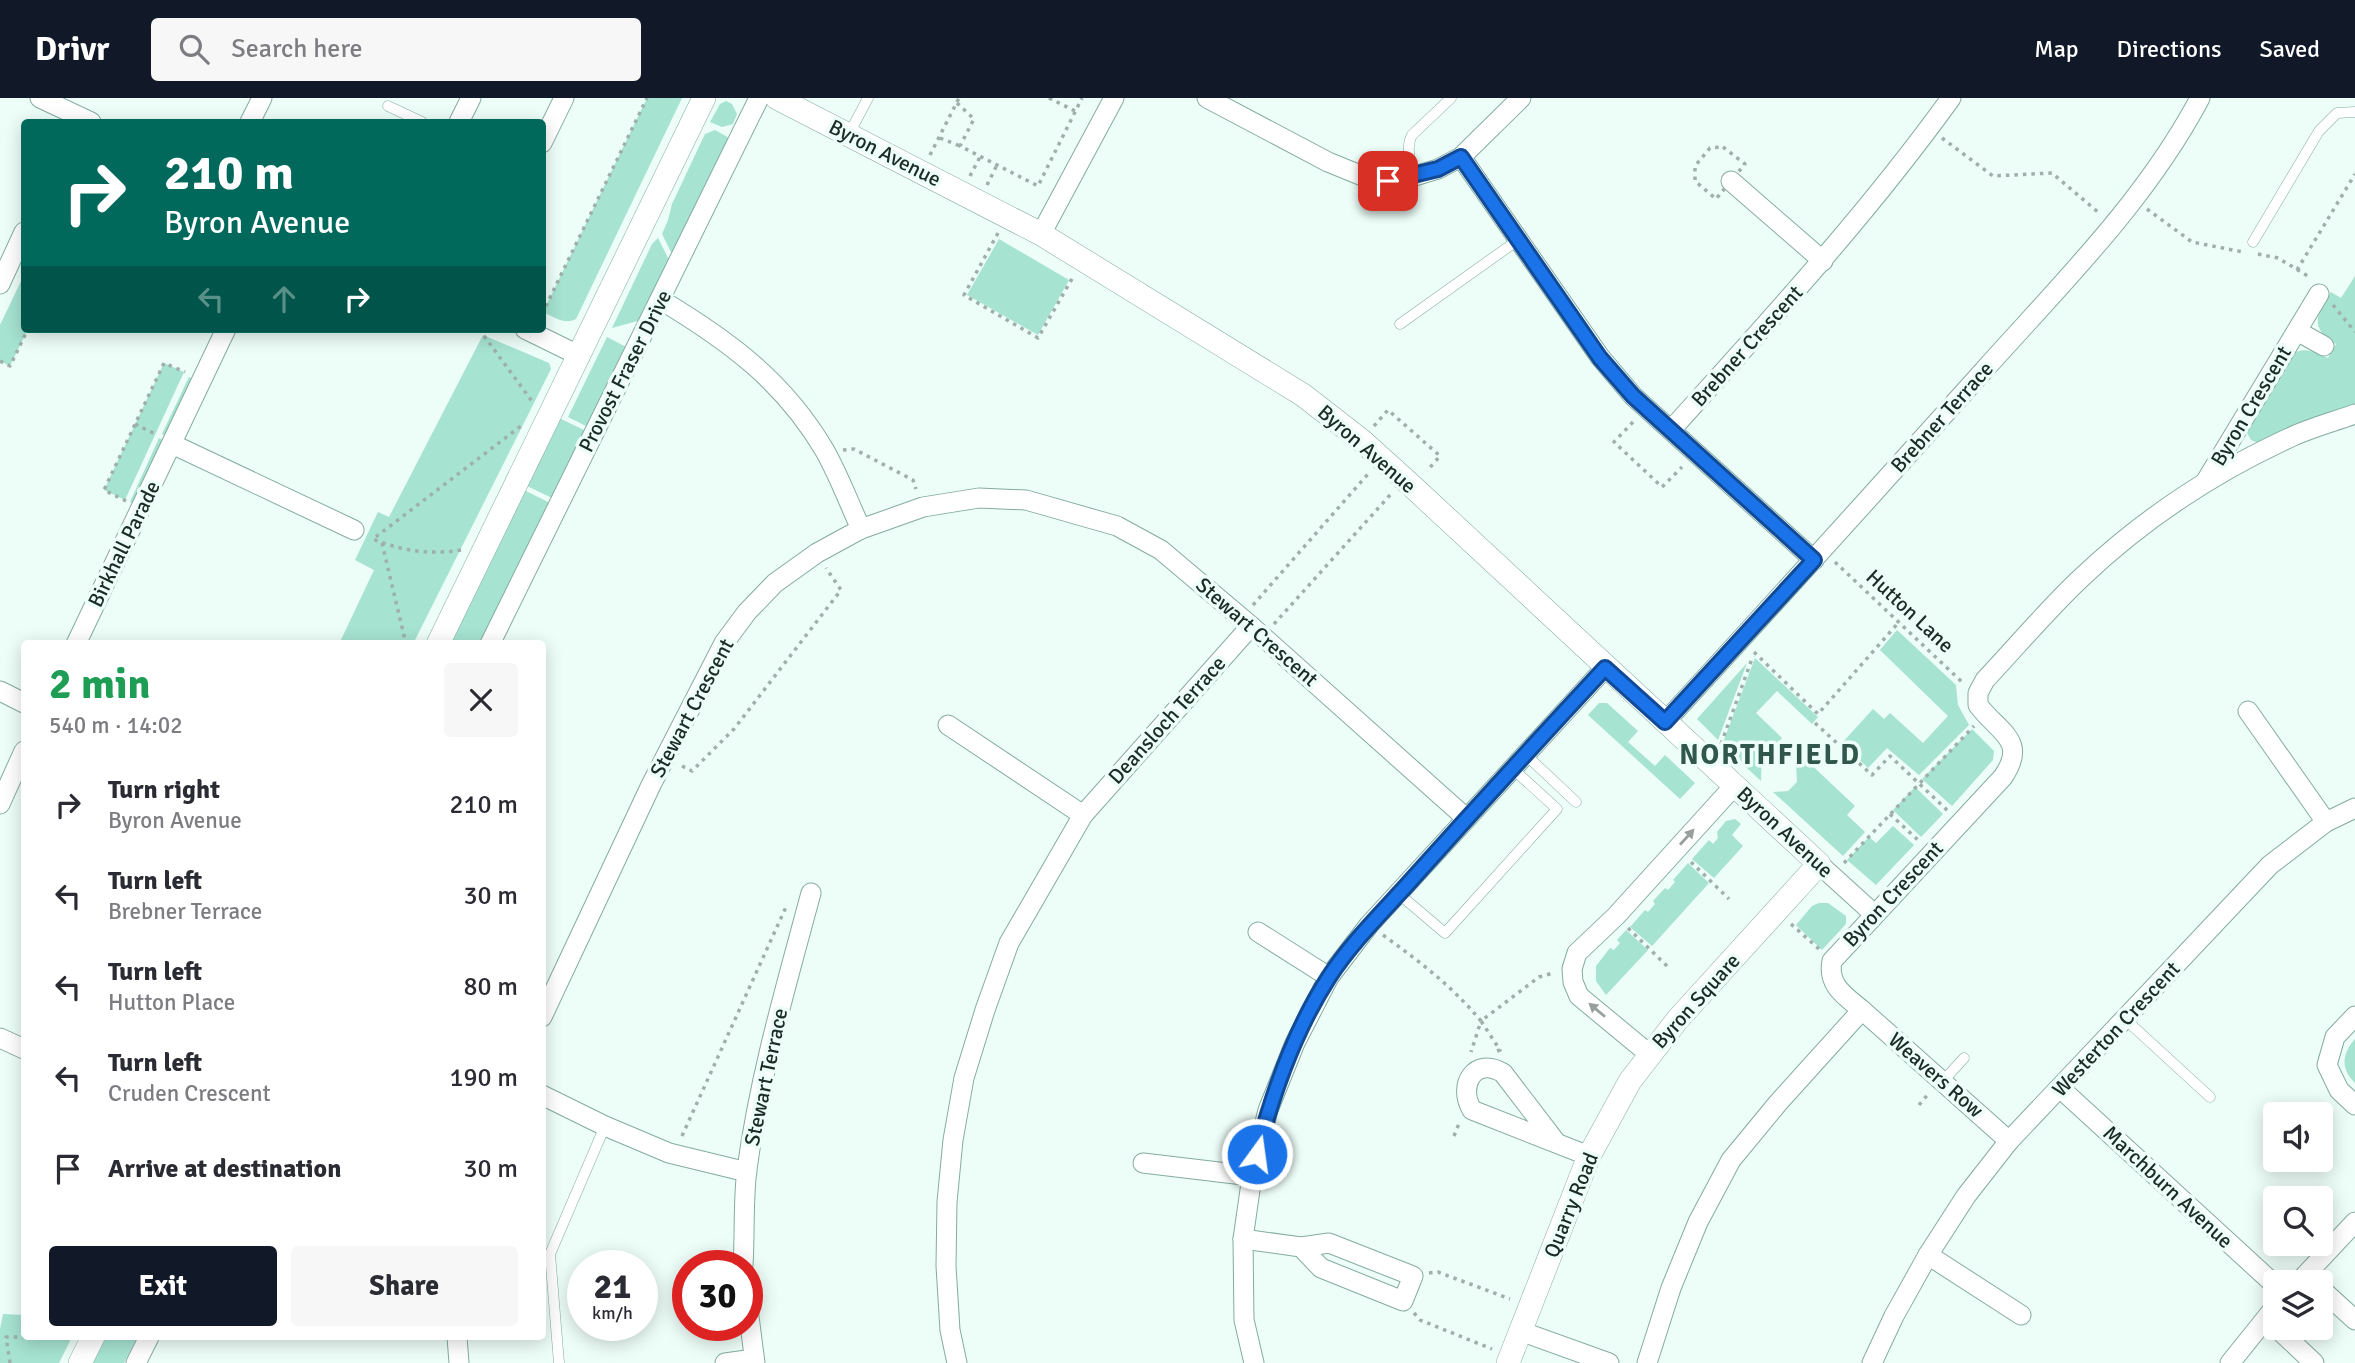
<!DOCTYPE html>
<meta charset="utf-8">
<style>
body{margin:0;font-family:Signika,sans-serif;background:#f7f7f7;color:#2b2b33;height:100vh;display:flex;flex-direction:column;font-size:26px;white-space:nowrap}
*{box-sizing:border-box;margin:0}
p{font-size:23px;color:#7c7c81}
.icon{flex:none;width:38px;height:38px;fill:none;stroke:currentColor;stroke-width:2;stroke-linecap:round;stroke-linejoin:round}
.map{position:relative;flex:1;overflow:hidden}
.sheet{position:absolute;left:21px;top:542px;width:525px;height:700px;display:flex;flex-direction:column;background:#fff;border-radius:7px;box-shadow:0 4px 18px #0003}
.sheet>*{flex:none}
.top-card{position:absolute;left:21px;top:21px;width:525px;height:214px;border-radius:7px;box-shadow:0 4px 18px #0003;background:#00695c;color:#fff;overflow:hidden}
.controls{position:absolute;left:2263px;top:1004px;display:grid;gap:14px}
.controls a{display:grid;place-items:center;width:70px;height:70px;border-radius:7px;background:#fff;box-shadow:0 4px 18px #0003;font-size:35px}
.speed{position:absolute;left:567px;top:1152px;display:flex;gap:14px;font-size:35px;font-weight:700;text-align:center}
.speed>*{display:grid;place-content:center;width:91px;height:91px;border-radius:50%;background:#fff;box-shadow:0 4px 18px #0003;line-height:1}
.speed small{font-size:18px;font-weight:400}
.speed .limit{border:10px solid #d22;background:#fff;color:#111}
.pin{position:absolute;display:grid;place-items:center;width:60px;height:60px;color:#fff;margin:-30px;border-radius:14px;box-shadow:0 4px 10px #0006}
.me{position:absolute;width:77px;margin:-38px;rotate:14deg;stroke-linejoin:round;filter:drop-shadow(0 0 5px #0008)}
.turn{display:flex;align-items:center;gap:24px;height:147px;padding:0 28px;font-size:32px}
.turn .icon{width:91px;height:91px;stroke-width:2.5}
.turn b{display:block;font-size:49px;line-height:60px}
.lanes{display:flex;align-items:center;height:66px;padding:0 28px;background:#0003;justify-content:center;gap:35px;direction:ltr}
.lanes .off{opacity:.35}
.round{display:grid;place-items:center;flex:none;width:74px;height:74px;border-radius:7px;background:#f7f7f7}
.headline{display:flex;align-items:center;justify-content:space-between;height:119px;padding:0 28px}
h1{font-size:42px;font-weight:700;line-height:52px;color:#1e9e55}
.primary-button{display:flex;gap:14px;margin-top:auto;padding:14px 28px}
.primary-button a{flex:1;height:80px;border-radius:7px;background:#111827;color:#fff;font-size:28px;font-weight:700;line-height:80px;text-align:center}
.primary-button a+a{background:#f7f7f7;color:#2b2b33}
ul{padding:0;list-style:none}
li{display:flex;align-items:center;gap:21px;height:91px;padding:0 28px}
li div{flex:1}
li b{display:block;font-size:26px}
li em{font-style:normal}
header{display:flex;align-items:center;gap:42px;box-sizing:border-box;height:98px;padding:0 35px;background:#111827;color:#fff}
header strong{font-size:33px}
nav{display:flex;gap:38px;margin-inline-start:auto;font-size:24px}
.search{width:490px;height:63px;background:#f7f7f7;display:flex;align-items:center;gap:18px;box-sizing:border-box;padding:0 24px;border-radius:7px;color:#7c7c81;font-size:26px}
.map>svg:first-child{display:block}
.green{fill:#a6e3d1}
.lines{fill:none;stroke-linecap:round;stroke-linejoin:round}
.service-casing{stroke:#84aca0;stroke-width:11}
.minor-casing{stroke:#84aca0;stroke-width:21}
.tertiary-casing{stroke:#84aca0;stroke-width:24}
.path{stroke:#9fafaa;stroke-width:3.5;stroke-dasharray:3.5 5;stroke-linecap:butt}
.service{stroke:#fff;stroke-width:10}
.minor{stroke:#fff;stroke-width:19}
.tertiary{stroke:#fff;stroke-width:23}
.oneway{fill:#98a09d}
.route-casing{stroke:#114b97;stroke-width:18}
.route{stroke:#1a73e8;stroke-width:12}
.labels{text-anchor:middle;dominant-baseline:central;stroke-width:7;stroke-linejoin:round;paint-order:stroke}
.street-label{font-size:21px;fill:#1b2b26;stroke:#edfdf8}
.district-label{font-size:28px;font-weight:bold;letter-spacing:2px;fill:#31574c;stroke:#edfdf8}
</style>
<header>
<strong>Drivr</strong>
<div class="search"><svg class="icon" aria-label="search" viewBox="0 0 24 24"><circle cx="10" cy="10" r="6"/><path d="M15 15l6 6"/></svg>Search here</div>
<nav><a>Map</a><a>Directions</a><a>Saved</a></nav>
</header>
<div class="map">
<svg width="2355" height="1265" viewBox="0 0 2355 1265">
<rect width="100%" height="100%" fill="#edfdf8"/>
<g class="green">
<path d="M647,0H682L576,221C564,227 554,219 543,214Z"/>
<path d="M726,3L732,6L737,16L733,26L722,29L710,24L720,6Z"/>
<path d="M715,32L731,41L673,158L662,136L668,122L672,106L705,36Z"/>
<path d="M658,140L670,164L641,222L612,230L652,146Z"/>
<path d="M999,141L1069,182L1038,237L967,197Z"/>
<path d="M2355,178V309L2258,345L2251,342L2245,331L2290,258C2304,247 2314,254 2328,260L2336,246C2309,230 2316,217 2331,194L2341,200Z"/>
<path d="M23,179L24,231H28L10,268L0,263V227Z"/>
<path d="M483,237L549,265L551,271L413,546H339L374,472L355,462L378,414L389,419Z"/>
<path d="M607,239L628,250L588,329L568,319Z"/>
<path d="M164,265L184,274L125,402L104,392Z"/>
<path d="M189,279L193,281L165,338L162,336Z"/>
<path d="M559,320L586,333L554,401L527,388Z"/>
<path d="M159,340L163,342L134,406L130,404Z"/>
<path d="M524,392L552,406L482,546H450Z"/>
<path d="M1897,532L1956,587L1958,607L1969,627L1919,677L1887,650L1868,670L1842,645L1873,611L1884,621L1890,615L1923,645L1948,618L1880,552Z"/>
<path d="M1755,560L1818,619L1812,626L1777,593L1756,615L1782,640L1776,647L1762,648L1761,683L1722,647Z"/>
<path d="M1747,565L1718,642L1697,621Z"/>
<path d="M1599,605H1607L1638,633L1628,644L1655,668L1665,657L1695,685L1680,701L1588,617Z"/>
<path d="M1972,631L1994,653L1993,662L1952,708L1922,681Z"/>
<path d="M1803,659L1855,708L1847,717L1865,734L1843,758L1773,694L1788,693L1797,684L1796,666Z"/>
<path d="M1915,689L1943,716L1921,739L1893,712Z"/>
<path d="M1735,721L1741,726L1732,737L1743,748L1714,780L1692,761L1709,742L1713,746L1718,740L1717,734L1726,723Z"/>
<path d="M1893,728L1914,747L1876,787L1847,762L1869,739L1876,745Z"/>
<path d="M1688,765L1709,785L1652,848L1630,829L1645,812L1648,814L1655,806L1653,803L1665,790L1668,792L1675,784L1673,782Z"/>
<path d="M1819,805H1828L1846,818V826L1822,852L1796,827L1812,808Z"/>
<path d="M1626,832L1648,852L1606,897L1596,883V868L1610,850L1614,852L1620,845L1617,842Z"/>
<path d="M2355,941V985C2340,970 2342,956 2355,941Z"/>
<path d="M3,1216L24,1217V1239H72L59,1265H0V1231Z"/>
<path d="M104,1239H137L124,1265H92Z"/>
</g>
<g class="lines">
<defs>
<g id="service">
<path d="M388,8L422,24"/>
<path d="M849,36L868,0"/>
<path d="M1415,78C1411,65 1405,50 1412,37L1451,0"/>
<path d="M2253,144L2319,33L2337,15L2355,14"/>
<path d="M1400,226L1518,142"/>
<path d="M1525,656L1576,704"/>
<path d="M1399,796L1445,835L1557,711L1512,670"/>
<path d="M2125,921L2210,999"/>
<path d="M1943,983L1964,960"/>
<path d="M559,1265L550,1156L605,1028"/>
</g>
<g id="minor">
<path d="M40,0L91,24"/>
<path d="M1207,0L1328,64L1360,77L1388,83L1415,78L1438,71L1461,59L1521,0"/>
<path d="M250,24L262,0"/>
<path d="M459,24L471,0"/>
<path d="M542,45L564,0"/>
<path d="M1461,59L1600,259L1633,298L1814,462"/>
<path d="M1731,83L1823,163"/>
<path d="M1041,136L1114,0"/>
<path d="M0,186L24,134"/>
<path d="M661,202C729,243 784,283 825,353C839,378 849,405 861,431"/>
<path d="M525,231L580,258"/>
<path d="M2297,233L2324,248"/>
<path d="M1671,332C1768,224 1866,118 1951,0"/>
<path d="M172,346L354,432"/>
<path d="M2206,383L2319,196"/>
<path d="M76,546L226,231"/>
<path d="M490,546L759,0"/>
<path d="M0,593L24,605"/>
<path d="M2248,613L2326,724"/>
<path d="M1665,624C1773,507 1880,388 1986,270C2063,184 2146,102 2200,0"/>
<path d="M948,627L1083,717"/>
<path d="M0,706L24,653"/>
<path d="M1819,766L1874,816"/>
<path d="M1258,834L1329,879"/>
<path d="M1862,912L2009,1043"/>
<path d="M2355,918L2335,939L2327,967L2339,992L2355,1007"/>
<path d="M542,919L651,687L724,545L747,514L775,485L817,455L861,431L923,409L979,400L1026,402L1117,428L1161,452L1251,528L1466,720"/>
<path d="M0,940L24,951"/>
<path d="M1649,956L1579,898L1573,884L1572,871L1577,855L1616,818L1734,688"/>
<path d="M2060,990L2275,1187"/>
<path d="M542,997L605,1028L669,1055L747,1074"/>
<path d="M1555,1043L1503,975C1475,958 1457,987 1472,1012L1589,1058"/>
<path d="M1143,1065L1252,1078"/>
<path d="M1243,1141L1301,1149L1329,1145L1413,1178L1403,1203L1321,1170L1301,1149"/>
<path d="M1928,1157L2021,1217"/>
<path d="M743,1167C745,1136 743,1102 747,1071C760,976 786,888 811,795"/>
<path d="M2298,1185L2355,1124"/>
<path d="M2320,1190L2355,1222"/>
<path d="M747,1203L755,1265"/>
<path d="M2277,1230L2314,1265"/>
<path d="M1520,1233L1609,1265"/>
<path d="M457,1239L459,1265"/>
<path d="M136,1265L149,1239"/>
<path d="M725,1265L754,1261"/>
<path d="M957,1265L950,1232L946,1168L947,1104L953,1042L964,980L985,912L1009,845L1083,717L1251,528"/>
<path d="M1254,1265L1244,1222L1243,1141L1252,1078L1268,1012L1295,945L1329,879L1369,827L1605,570"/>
<path d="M1647,1265L1671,1190L1698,1124L1731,1062L1778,1005L1862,912C1845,898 1827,887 1832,863L2003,679C2028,642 1999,635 1978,607V595L1985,582C2017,548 2047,512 2081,480C2142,422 2213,375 2289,340C2310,330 2333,324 2355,316"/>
<path d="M1872,1265L1894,1218L1928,1157L1966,1098L2009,1043L2270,767L2326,724L2355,710"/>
<path d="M2230,1265L2275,1209"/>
</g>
<g id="tertiary">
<path d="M777,0L1041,136L1303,297L1361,342L1413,389L1819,766L1678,921L1630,983L1589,1058L1508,1265"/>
<path d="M438,546L704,0"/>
<path d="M80,1265L93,1239"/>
</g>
</defs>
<use href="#service" class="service-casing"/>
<use href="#minor" class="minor-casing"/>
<use href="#tertiary" class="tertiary-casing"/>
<g class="path">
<path d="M1049,0L1075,13"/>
<path d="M957,5L974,21L960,48L1038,88L1082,0"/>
<path d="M940,40L960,48"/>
<path d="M1942,40L1993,78L2052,75L2099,115"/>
<path d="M1723,49L1745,66L1716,101L1695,83V68L1710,50Z"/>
<path d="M930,57L959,0"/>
<path d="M970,78L980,59"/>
<path d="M987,87L997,67"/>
<path d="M2147,111L2192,144L2243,154"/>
<path d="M998,135L964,197L1038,240L1073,179"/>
<path d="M2258,156L2278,160L2311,180"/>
<path d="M2297,172L2355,76"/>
<path d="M2333,207L2355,234"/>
<path d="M542,216L647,0"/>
<path d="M479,231L534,306"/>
<path d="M0,263L10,268L28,231"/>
<path d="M1633,324L1614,344L1662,389L1682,369"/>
<path d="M135,326L155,336"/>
<path d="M1374,328L1388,312L1440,358L1427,373"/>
<path d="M843,352L854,351L913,382L916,391"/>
<path d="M126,403L104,392L164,265L185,274"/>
<path d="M382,445L406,546"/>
<path d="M461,452C430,457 402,453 373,441L521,328"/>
<path d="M1835,464L1962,584"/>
<path d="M1253,507L1368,376"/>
<path d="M1274,526L1391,396"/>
<path d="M1754,554L1818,616L1899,524"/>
<path d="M1815,625L1872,677L1890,658L1948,713"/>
<path d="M1721,646L1753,558"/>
<path d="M682,668L692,673L734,631L841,492L826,470"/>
<path d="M1890,716L1919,743"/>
<path d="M1691,764L1729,801"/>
<path d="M1844,765L1974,628"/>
<path d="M1791,826L1819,851"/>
<path d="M1628,830L1669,870"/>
<path d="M1383,837C1420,864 1451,887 1481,923L1471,954"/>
<path d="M1497,953L1500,952L1481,923L1539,879L1553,875"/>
<path d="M1919,1007L1929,995"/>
<path d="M682,1038L786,809"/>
<path d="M1454,1038L1460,1023"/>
<path d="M1429,1175L1438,1174L1510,1201"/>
<path d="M1414,1215L1420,1222L1492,1251"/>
<path d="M10,1265L6,1239H25"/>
</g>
<use href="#service" class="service"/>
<use href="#minor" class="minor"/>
<use href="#tertiary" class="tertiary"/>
</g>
<defs><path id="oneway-solid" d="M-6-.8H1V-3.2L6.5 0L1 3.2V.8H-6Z" transform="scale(1.75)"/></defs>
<g class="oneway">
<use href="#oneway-solid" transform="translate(1687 739) rotate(-48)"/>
<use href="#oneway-solid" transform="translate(1597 912) rotate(-140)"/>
</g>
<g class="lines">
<defs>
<path id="route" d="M1257,1056C1272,997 1296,930 1329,879C1353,842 1386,811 1415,778C1478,708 1541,639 1605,570L1665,624L1814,462L1633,298L1600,260L1461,59L1438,71L1388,83"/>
</defs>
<use href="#route" class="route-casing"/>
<use href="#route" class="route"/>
</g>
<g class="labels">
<g class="street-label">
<text transform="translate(885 55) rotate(27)">Byron Avenue</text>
<text transform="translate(1747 248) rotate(-48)">Brebner Crescent</text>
<text transform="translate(625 273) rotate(-63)">Provost Fraser Drive</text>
<text transform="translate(2251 308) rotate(-59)">Byron Crescent</text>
<text transform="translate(1942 319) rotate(-48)">Brebner Terrace</text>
<text transform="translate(1367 351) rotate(41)">Byron Avenue</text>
<text transform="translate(124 446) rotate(-64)">Birkhall Parade</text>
<text transform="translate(1910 513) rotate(43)">Hutton Lane</text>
<text transform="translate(1257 534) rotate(41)">Stewart Crescent</text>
<text transform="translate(692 610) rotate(-62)">Stewart Crescent</text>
<text transform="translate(1167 622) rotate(-48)">Deansloch Terrace</text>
<text transform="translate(1785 734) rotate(43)">Byron Avenue</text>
<text transform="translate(1893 796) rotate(-47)">Byron Crescent</text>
<text transform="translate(1696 903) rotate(-48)">Byron Square</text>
<text transform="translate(2116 931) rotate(-47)">Westerton Crescent</text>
<text transform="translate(1936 977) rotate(41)">Weavers Row</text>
<text transform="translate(766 979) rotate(-78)">Stewart Terrace</text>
<text transform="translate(2168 1089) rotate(43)">Marchburn Avenue</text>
<text transform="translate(1571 1107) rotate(-68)">Quarry Road</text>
</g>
<g class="district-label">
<text x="1770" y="657">NORTHFIELD</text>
</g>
</g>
</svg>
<div class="controls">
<a><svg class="icon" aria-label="sound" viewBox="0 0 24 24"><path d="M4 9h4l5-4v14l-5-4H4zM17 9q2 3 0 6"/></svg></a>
<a><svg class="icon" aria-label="search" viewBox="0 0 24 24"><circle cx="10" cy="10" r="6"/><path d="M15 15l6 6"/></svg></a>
<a><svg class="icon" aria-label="layers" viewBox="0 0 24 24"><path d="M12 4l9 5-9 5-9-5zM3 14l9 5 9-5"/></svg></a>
</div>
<div class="speed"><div>21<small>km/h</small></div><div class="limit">30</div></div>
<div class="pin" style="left:1388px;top:83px;background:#d93025"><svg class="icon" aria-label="arrive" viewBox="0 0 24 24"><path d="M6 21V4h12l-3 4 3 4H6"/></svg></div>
<svg class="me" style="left:1257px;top:1056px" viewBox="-20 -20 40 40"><circle r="17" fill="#1a73e8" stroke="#fff" stroke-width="3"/><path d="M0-11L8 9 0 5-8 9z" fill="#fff"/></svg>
<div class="top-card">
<div class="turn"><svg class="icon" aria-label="right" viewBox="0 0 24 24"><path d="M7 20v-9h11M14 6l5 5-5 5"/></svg><div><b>210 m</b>Byron Avenue</div></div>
<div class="lanes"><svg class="icon off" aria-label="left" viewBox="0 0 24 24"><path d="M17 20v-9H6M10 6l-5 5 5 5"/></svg><svg class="icon off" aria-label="ahead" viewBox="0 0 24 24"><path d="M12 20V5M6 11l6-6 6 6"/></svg><svg class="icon" aria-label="right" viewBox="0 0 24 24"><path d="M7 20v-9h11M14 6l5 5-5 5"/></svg></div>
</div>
<section class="sheet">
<div class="headline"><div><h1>2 min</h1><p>540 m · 14:02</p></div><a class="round"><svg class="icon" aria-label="close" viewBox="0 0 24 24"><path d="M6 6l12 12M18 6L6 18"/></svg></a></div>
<ul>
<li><svg class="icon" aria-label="right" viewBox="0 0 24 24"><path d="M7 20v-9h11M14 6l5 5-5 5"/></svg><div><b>Turn right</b><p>Byron Avenue</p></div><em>210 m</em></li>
<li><svg class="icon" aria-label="left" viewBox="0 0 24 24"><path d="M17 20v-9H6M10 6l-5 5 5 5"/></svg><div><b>Turn left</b><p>Brebner Terrace</p></div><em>30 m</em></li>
<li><svg class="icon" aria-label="left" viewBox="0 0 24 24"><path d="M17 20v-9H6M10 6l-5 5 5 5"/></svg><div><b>Turn left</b><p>Hutton Place</p></div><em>80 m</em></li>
<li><svg class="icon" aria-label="left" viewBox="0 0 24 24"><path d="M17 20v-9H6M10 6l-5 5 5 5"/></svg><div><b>Turn left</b><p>Cruden Crescent</p></div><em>190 m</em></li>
<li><svg class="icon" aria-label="arrive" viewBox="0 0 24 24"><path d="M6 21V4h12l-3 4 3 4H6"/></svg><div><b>Arrive at destination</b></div><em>30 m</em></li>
</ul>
<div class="primary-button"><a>Exit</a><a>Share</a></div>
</section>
</div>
